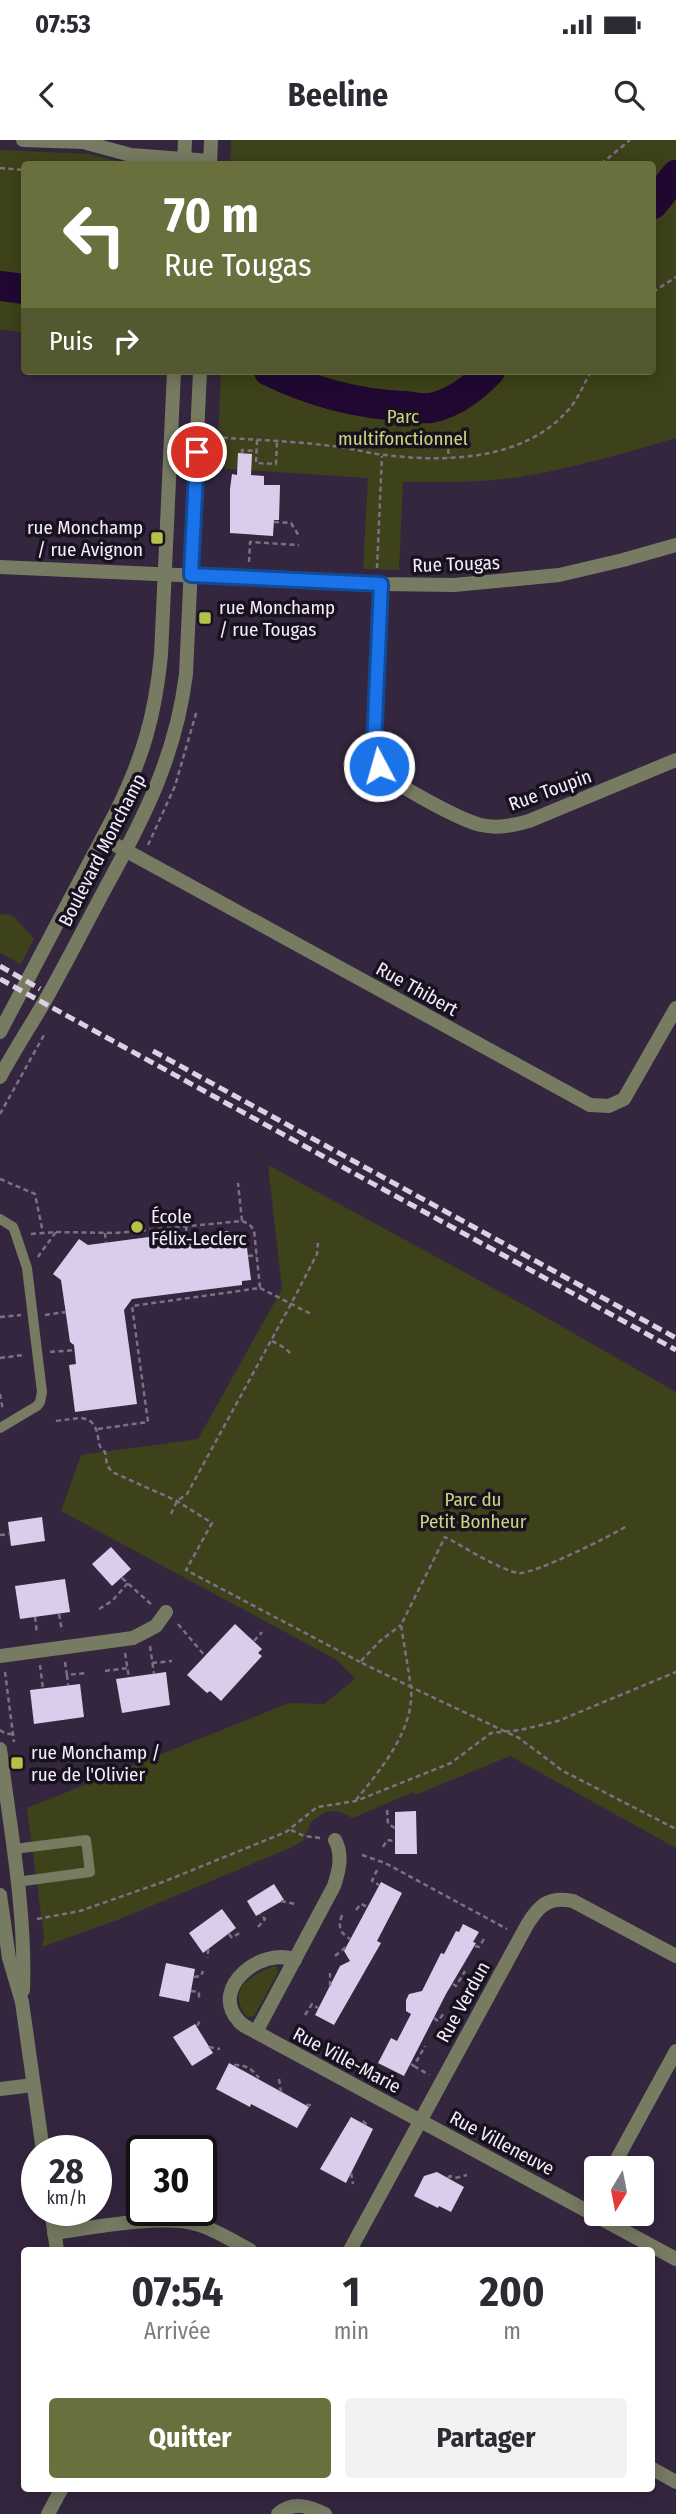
<!DOCTYPE html>
<html lang="fr">
<meta charset="utf-8">
<style>
body{margin:0;font-family:"Fira Sans Condensed",sans-serif;background:#f2f2f3;color:#2b2b33;height:100vh;display:flex;flex-direction:column;font-size:26px;white-space:nowrap}
*{box-sizing:border-box;margin:0}
p{font-size:23px;color:#7c7c81}
.icon{flex:none;width:38px;height:38px;fill:none;stroke:currentColor;stroke-width:2;stroke-linecap:round;stroke-linejoin:round}
.map{position:relative;flex:1;overflow:hidden}
.sheet{position:absolute;left:21px;top:2107px;width:634px;height:245px;display:flex;flex-direction:column;background:#fff;border-radius:7px;box-shadow:0 4px 18px #0003}
.sheet>*{flex:none}
.guide{position:absolute;left:21px;top:21px;width:635px;height:214px;border-radius:7px;box-shadow:0 4px 18px #0003;background:#696f3d;color:#fff;overflow:hidden}
.needle{width:46px;rotate:190deg}
.controls{position:absolute;left:584px;top:2016px;display:grid;gap:14px}
.controls a{display:grid;place-items:center;width:70px;height:70px;border-radius:7px;background:#fff;box-shadow:0 4px 18px #0003;font-size:35px}
.speed{position:absolute;left:21px;top:1995px;display:flex;gap:14px;font-size:35px;font-weight:700;text-align:center}
.speed>*{display:grid;place-content:center;width:91px;height:91px;border-radius:50%;background:#fff;box-shadow:0 4px 18px #0003;line-height:1}
.speed small{font-size:18px;font-weight:400}
.speed .limit{border:4px solid #111;border-radius:10px;background:#fff;color:#111}
.pin{position:absolute;display:grid;place-items:center;width:60px;height:60px;color:#fff;margin:-30px;border:4px solid #fff;border-radius:50%;box-shadow:0 2px 7px #0007}
.me{position:absolute;width:77px;margin:-38px;rotate:354deg;stroke-linejoin:round;filter:drop-shadow(0 0 5px #0008)}
.turn{display:flex;align-items:center;gap:24px;height:147px;padding:0 28px;font-size:32px}
.turn .icon{width:91px;height:91px;stroke-width:2.5}
.turn b{display:block;font-size:49px;line-height:60px}
.then{display:flex;align-items:center;height:66px;padding:0 28px;background:#0003;gap:14px;font-size:26px}
.eta{display:flex;justify-content:space-evenly;align-items:center;height:119px;text-align:center}
.eta b{font-size:42px;font-weight:700;line-height:49px}
.action{display:flex;gap:14px;margin-top:auto;padding:14px 28px}
.action a{flex:1;height:80px;border-radius:7px;background:#696f3d;color:#fff;font-size:28px;font-weight:700;line-height:80px;text-align:center}
.action a+a{background:#f2f2f3;color:#2b2b33}
.status{display:flex;justify-content:space-between;align-items:center;height:49px;padding:0 35px;background:#fff;direction:ltr}
.status svg{height:19px;fill:currentColor}
header{display:flex;justify-content:space-between;align-items:center;height:91px;padding:0 28px;background:#fff;font-size:32px;font-weight:700}
.map>svg:first-child{display:block}
.green{fill:#3d421a}
.lines{fill:none;stroke-linecap:round;stroke-linejoin:round}
.river{stroke:#210832;stroke-width:30}
.building{fill:#dcccec}
.path{stroke:#7c7086;stroke-width:2.5;stroke-dasharray:5 3.5;stroke-linecap:butt}
.service{stroke:#777b62;stroke-width:10}
.minor{stroke:#777b62;stroke-width:14}
.tertiary{stroke:#777b62;stroke-width:14}
.rail{stroke:#dad1e3;stroke-width:5;stroke-dasharray:10 5;stroke-linecap:butt}
.route-casing{stroke:#114b97;stroke-width:18}
.route{stroke:#1a73e8;stroke-width:12}
.poi-dot{fill:#b5c249;stroke:#18121e;stroke-width:2.5}
.labels{text-anchor:middle;dominant-baseline:central;stroke-width:7;stroke-linejoin:round;paint-order:stroke}
.park-label{font-size:19px;fill:#cad67f;stroke:#18121e}
.poi-label{font-size:19px;fill:#f5ecfd;stroke:#18121e;text-anchor:start}
.street-label{font-size:19px;fill:#f5ecfd;stroke:#18121e}
</style>
<div class="status"><b>07:53</b><svg viewBox="0 0 49 12"><path d="M0 12V9h3v3zM5 12V6h3v6zM10 12V3h3v9zM15 12V0h3v12zM26 1h20v11H26zM47 4h2v5h-2z"/></svg></div>
<header><svg class="icon" aria-label="back" viewBox="0 0 24 24"><path d="M15 5l-7 7 7 7"/></svg>Beeline<svg class="icon" aria-label="search" viewBox="0 0 24 24"><circle cx="10" cy="10" r="6"/><path d="M15 15l6 6"/></svg></header>
<div class="map">
<svg width="676" height="2374" viewBox="0 0 676 2374">
<rect width="100%" height="100%" fill="#34263f"/>
<g class="green">
<path d="M231,0H676V298C628,312 580,326 531,335C489,343 444,342 403,342L399,430L363,429L368,338L217,328L221,231H653V24H230Z"/>
<path d="M0,10L89,14L129,24H24V192L0,190Z"/>
<path d="M8,774L15,778L34,799L21,824L0,813V775Z"/>
<path d="M268,1025L526,1166L676,1252V1708L510,1616L415,1655L413,1652L353,1678L337,1671L325,1672L311,1682L303,1701L290,1708L120,1779L42,1807L44,1797L27,1668L289,1563L324,1564L355,1539L337,1520L61,1371L81,1315L198,1299L282,1149Z"/>
<path d="M274,1826L277,1827L278,1832L254,1876L247,1877C225,1849 250,1836 274,1826Z"/>
</g>
<g class="lines">
<g class="river">
<path d="M653,64L676,35"/>
<path d="M0,146L24,149"/>
<path d="M269,231C312,252 356,264 404,266C413,267 423,269 431,268C455,263 474,248 490,231"/>
</g>
</g>
<g class="building">
<path d="M238,313L252,314L251,335L264,336V345H280L279,380H274L273,396L230,393V349L232,334L237,335Z"/>
<path d="M228,1091L232,1094L245,1092L251,1140L242,1141V1145L132,1159L124,1170L137,1264L75,1272L69,1225L76,1224L74,1205L70,1202L61,1140L53,1134L79,1099L88,1105L149,1097L153,1101Z"/>
<path d="M42,1377L45,1401L11,1406L8,1382Z"/>
<path d="M111,1407L131,1429L112,1446L92,1424Z"/>
<path d="M65,1439L70,1472L20,1479L15,1446Z"/>
<path d="M235,1484L262,1509L258,1513L262,1516L221,1561L210,1551L207,1553L187,1535Z"/>
<path d="M166,1532L170,1565L122,1573L116,1539Z"/>
<path d="M80,1544L84,1577L34,1584L30,1550Z"/>
<path d="M416,1671L417,1714H395V1672Z"/>
<path d="M381,1742L402,1753L377,1801L381,1803L334,1885L315,1875L340,1826L350,1821L344,1811Z"/>
<path d="M274,1744L284,1760L256,1776L247,1761Z"/>
<path d="M222,1769L236,1788L203,1813L189,1793Z"/>
<path d="M463,1784L479,1792L473,1802L476,1803L446,1854L404,1936L378,1923L391,1898L397,1901L411,1874L406,1871V1860L409,1854L422,1851L441,1813L444,1814L456,1791L459,1792Z"/>
<path d="M166,1823L195,1829L189,1862L159,1856Z"/>
<path d="M195,1884L213,1913L192,1926L173,1897Z"/>
<path d="M229,1923L309,1967L297,1988L251,1964L250,1967L216,1949Z"/>
<path d="M351,1977L373,1989L346,2043L320,2029Z"/>
<path d="M437,2032L464,2047L451,2072L439,2066L438,2068L414,2056L424,2036Z"/>
</g>
<g class="lines">
<g class="path">
<path d="M601,24L630,0"/>
<path d="M0,28L24,30"/>
<path d="M653,152L676,137"/>
<path d="M214,297C254,300 293,301 332,306C350,308 367,313 385,315C448,323 531,320 573,264C580,254 585,242 591,231"/>
<path d="M257,300L256,323L276,324L277,301"/>
<path d="M214,308V291"/>
<path d="M448,309L449,318"/>
<path d="M242,313V310L256,311"/>
<path d="M274,382L291,383L299,396"/>
<path d="M249,422L250,402L299,405"/>
<path d="M377,428L382,316"/>
<path d="M148,705L175,646L197,570"/>
<path d="M0,974L44,895"/>
<path d="M0,1039L35,1054L43,1093"/>
<path d="M186,1086L187,1097"/>
<path d="M56,1092L116,1093L242,1081L238,1043"/>
<path d="M105,1093L106,1103"/>
<path d="M31,1094L56,1092L37,1118"/>
<path d="M248,1116L257,1115"/>
<path d="M260,1148L313,1175"/>
<path d="M45,1175L66,1172"/>
<path d="M0,1177L21,1175"/>
<path d="M272,1201L285,1208L292,1215"/>
<path d="M50,1212L75,1210"/>
<path d="M0,1218L23,1215"/>
<path d="M0,1254L3,1271"/>
<path d="M56,1281C76,1279 94,1271 98,1297C99,1304 99,1307 105,1312L107,1325L112,1332L177,1361L212,1383L186,1430L360,1522"/>
<path d="M98,1289L148,1282L132,1166L260,1148L254,1090L249,1084L242,1081"/>
<path d="M171,1374L177,1361L187,1354L291,1164L317,1114L318,1103"/>
<path d="M625,1387C609,1397 534,1434 519,1433C501,1431 463,1406 445,1397L401,1485L411,1547L519,1598L563,1631L676,1689"/>
<path d="M0,1395L9,1394"/>
<path d="M122,1438L153,1466"/>
<path d="M99,1469L112,1461L128,1443"/>
<path d="M59,1474L62,1491"/>
<path d="M35,1477L37,1494"/>
<path d="M178,1484L205,1516"/>
<path d="M254,1501L262,1492"/>
<path d="M150,1506L154,1534"/>
<path d="M125,1513L129,1538"/>
<path d="M65,1522L67,1535L87,1533"/>
<path d="M152,1523L172,1521"/>
<path d="M40,1525L43,1549"/>
<path d="M105,1531L128,1528"/>
<path d="M5,1532L14,1602"/>
<path d="M67,1535L68,1545"/>
<path d="M0,1590L6,1594H13"/>
<path d="M356,1660C381,1629 415,1589 411,1547L360,1522L380,1501L401,1485"/>
<path d="M387,1670L388,1684L395,1688"/>
<path d="M291,1690L304,1696L321,1698"/>
<path d="M383,1707L387,1700L395,1701"/>
<path d="M362,1715L385,1723L507,1789"/>
<path d="M377,1730L372,1741L379,1745"/>
<path d="M281,1761L295,1764"/>
<path d="M356,1770L361,1764L368,1767"/>
<path d="M342,1775C338,1787 339,1792 350,1799"/>
<path d="M37,1779L80,1771L163,1742L286,1692L317,1667L356,1661L451,1623L491,1593L520,1590L558,1581L676,1532"/>
<path d="M258,1787L265,1779L260,1774"/>
<path d="M229,1794L232,1798L241,1792"/>
<path d="M475,1806L479,1807L484,1799"/>
<path d="M208,1809V1818"/>
<path d="M335,1816L346,1807"/>
<path d="M194,1837L201,1836L203,1831"/>
<path d="M453,1844L456,1846L465,1831"/>
<path d="M330,1846V1833"/>
<path d="M191,1851L199,1852V1861"/>
<path d="M305,1875L312,1864L318,1868"/>
<path d="M434,1878L438,1881L444,1873"/>
<path d="M197,1886L201,1879"/>
<path d="M209,1907L220,1909"/>
<path d="M411,1924L414,1926L425,1906"/>
<path d="M234,1925C246,1925 251,1928 259,1938"/>
<path d="M414,1926L429,1935"/>
<path d="M279,1939L281,1952"/>
<path d="M306,1965H314"/>
<path d="M363,1981L369,1987"/>
<path d="M351,2033L353,2044"/>
<path d="M448,2038L450,2036L455,2038L467,2035"/>
</g>
<g class="service">
<path d="M0,1079L13,1087L15,1092L27,1128L42,1252L40,1262L37,1266L0,1288"/>
<path d="M14,1709L86,1700L90,1732L16,1742"/>
</g>
<g class="minor">
<path d="M23,0L83,2L131,15L210,21"/>
<path d="M0,427L381,444L454,445L559,435L623,420L676,405"/>
<path d="M381,444L374,605C375,612 375,620 378,626C387,642 463,681 481,685C498,689 514,685 529,681L676,620"/>
<path d="M103,698L590,965L609,966L624,959L676,868"/>
<path d="M0,1516L133,1498L156,1486L166,1472"/>
<path d="M335,1700C343,1714 339,1731 334,1746L256,1892L676,2119"/>
<path d="M256,1892C250,1889 242,1886 238,1880C209,1847 263,1806 295,1820"/>
<path d="M0,1949L33,1945"/>
<path d="M612,2028L676,1911"/>
<path d="M588,2071L597,2057"/>
<path d="M54,2093C89,2088 164,2074 196,2084C215,2089 232,2101 250,2110"/>
<path d="M350,2110L527,1785C539,1765 549,1756 573,1761L676,1816"/>
<path d="M651,2328L676,2342"/>
<path d="M278,2374C292,2361 309,2366 325,2374"/>
</g>
<g class="tertiary">
<path d="M184,24L185,0"/>
<path d="M210,24L211,0"/>
<path d="M0,892L116,672C143,617 155,576 161,515L174,231"/>
<path d="M0,937C14,911 31,885 46,859C67,822 86,784 106,747C145,676 176,615 186,534L200,231"/>
<path d="M0,1609C10,1688 26,1769 23,1850"/>
<path d="M0,1755L9,1818L22,1862L43,2011"/>
<path d="M51,2070L57,2110"/>
<path d="M48,2374L62,2348"/>
</g>
<g class="rail">
<path d="M0,826L40,849"/>
<path d="M0,839L676,1210"/>
<path d="M153,911L676,1198"/>
</g>
</g>
<g class="lines">
<defs>
<path id="route" d="M197,312L191,435L381,444L374,605L379,626"/>
</defs>
<use href="#route" class="route-casing"/>
<use href="#route" class="route"/>
</g>
<g class="poi-dot">
<rect x="150" y="391" width="14" height="14" rx="3.5"/>
<rect x="198" y="471" width="14" height="14" rx="3.5"/>
<circle cx="137" cy="1087" r="7"/>
<rect x="10" y="1616" width="14" height="14" rx="3.5"/>
</g>
<g class="labels">
<g class="park-label">
<text x="403" y="276">Parc<tspan x="403" dy="22">multifonctionnel</tspan></text>
<text x="473" y="1359">Parc du<tspan x="473" dy="22">Petit Bonheur</tspan></text>
</g>
<g class="poi-label">
<text x="143" y="387" text-anchor="end">rue Monchamp<tspan x="143" dy="22">/ rue Avignon</tspan></text>
<text x="219" y="467">rue Monchamp<tspan x="219" dy="22">/ rue Tougas</tspan></text>
<text x="151" y="1076">École<tspan x="151" dy="22">Félix-Leclerc</tspan></text>
<text x="31" y="1612">rue Monchamp /<tspan x="31" dy="22">rue de l'Olivier</tspan></text>
</g>
<g class="street-label">
<text transform="translate(456 424) rotate(-2)">Rue Tougas</text>
<text transform="translate(550 650) rotate(-20)">Rue Toupin</text>
<text transform="translate(102 710) rotate(-63)">Boulevard Monchamp</text>
<text transform="translate(417 849) rotate(29)">Rue Thibert</text>
<text transform="translate(463 1862) rotate(-61)">Rue Verdun</text>
<text transform="translate(347 1920) rotate(28)">Rue Ville-Marie</text>
<text transform="translate(502 2003) rotate(28)">Rue Villeneuve</text>
</g>
</g>
</svg>
<div class="controls">
<a><svg class="needle" viewBox="-14 -14 28 28"><path d="M0-13l5 13h-10z" fill="#e53935"/><path d="M0 13l5-13h-10z" fill="#7c7c81"/></svg></a>
</div>
<div class="speed"><div>28<small>km/h</small></div><div class="limit">30</div></div>
<div class="pin" style="left:197px;top:312px;background:#d93025"><svg class="icon" aria-label="arrive" viewBox="0 0 24 24"><path d="M6 21V4h12l-3 4 3 4H6"/></svg></div>
<svg class="me" style="left:379px;top:626px" viewBox="-20 -20 40 40"><circle r="17" fill="#1a73e8" stroke="#fff" stroke-width="3"/><path d="M0-11L8 9 0 5-8 9z" fill="#fff"/></svg>
<div class="guide">
<div class="turn"><svg class="icon" aria-label="left" viewBox="0 0 24 24"><path d="M17 20v-9H6M10 6l-5 5 5 5"/></svg><div><b>70 m</b>Rue Tougas</div></div>
<div class="then">Puis<svg class="icon" aria-label="right" viewBox="0 0 24 24"><path d="M7 20v-9h11M14 6l5 5-5 5"/></svg></div>
</div>
<section class="sheet">
<div class="eta">
<div><b>07:54</b><p>Arrivée</p></div>
<div><b>1</b><p>min</p></div>
<div><b>200</b><p>m</p></div>
</div>
<div class="action"><a>Quitter</a><a>Partager</a></div>
</section>
</div>
